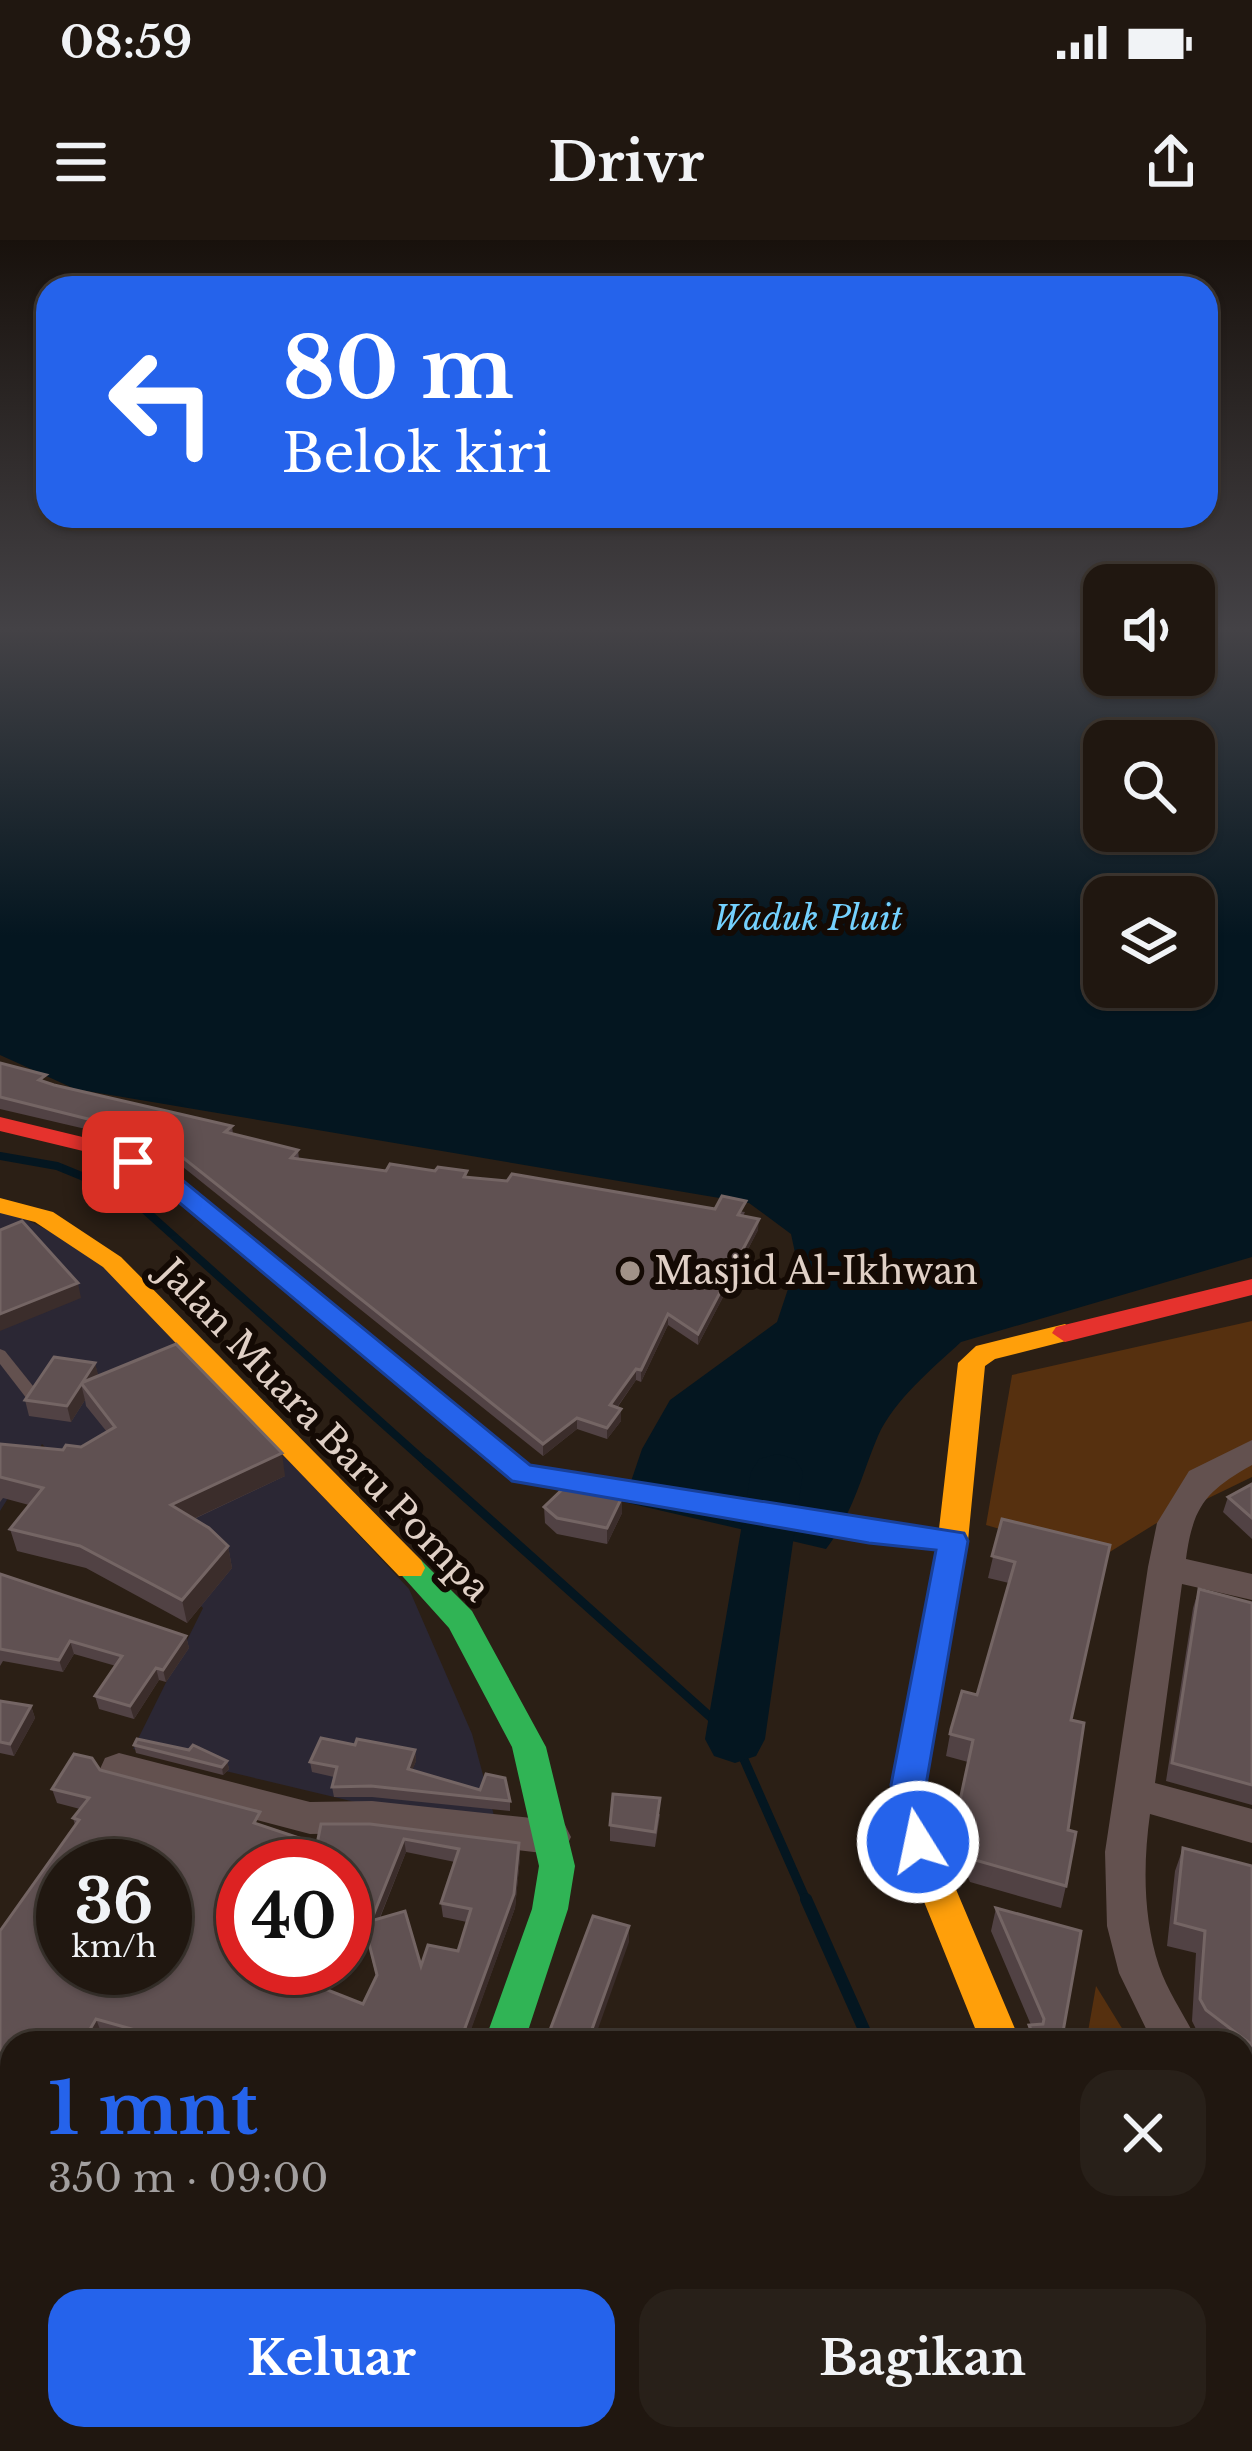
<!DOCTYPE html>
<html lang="id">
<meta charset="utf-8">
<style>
body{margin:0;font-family:"Libre Baskerville",serif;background:#282019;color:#f1f3f6;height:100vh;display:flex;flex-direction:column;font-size:45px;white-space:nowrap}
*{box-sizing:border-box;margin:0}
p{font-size:39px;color:#a29f9f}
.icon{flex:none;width:66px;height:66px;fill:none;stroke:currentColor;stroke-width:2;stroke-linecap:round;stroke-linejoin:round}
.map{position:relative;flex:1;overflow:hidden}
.panel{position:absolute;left:0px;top:1791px;width:1254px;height:420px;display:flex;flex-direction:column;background:#201710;border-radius:36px 36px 0 0;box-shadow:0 3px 9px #0004,0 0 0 3px #3d3630}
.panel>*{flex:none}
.banner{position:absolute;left:36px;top:36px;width:1182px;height:252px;border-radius:36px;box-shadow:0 3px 9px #0004,0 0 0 3px #3d3630;background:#2563eb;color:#fff;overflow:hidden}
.buttons{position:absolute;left:1083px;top:324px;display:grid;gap:24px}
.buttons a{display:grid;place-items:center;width:132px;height:132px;border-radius:24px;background:#201710;box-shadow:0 3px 9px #0004,0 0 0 3px #3d3630;font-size:60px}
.speed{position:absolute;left:36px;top:1599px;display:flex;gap:24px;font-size:60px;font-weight:700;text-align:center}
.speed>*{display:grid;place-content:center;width:156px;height:156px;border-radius:50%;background:#201710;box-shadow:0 3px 9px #0004,0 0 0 3px #3d3630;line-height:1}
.speed small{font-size:30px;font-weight:400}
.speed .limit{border:18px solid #d22;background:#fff;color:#111}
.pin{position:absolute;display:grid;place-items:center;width:102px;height:102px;color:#fff;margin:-51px;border-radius:24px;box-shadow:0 6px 18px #0006}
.me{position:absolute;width:132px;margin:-66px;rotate:350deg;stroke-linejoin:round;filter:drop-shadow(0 0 9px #0008)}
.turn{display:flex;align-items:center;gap:42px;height:252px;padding:0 48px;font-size:54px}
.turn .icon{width:156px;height:156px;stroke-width:2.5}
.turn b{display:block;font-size:84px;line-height:102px}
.round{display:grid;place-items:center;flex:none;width:126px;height:126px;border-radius:36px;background:#282019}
.overview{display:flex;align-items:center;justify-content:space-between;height:204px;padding:0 48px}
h1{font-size:72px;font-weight:700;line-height:90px;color:#2563eb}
.button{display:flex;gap:24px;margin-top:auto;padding:24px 48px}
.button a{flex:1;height:138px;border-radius:36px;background:#2563eb;color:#fff;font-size:48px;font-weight:700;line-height:138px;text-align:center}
.button a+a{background:#282019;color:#f1f3f6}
.status{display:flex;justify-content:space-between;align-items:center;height:84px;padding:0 60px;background:#201710;direction:ltr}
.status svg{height:33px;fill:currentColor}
header{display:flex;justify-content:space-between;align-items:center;height:156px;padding:0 48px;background:#201710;font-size:54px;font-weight:700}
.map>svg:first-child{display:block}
.industrial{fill:#2b2734}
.green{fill:#56300f}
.water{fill:#041620;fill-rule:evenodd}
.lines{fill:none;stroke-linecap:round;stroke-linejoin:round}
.stream-far2{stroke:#041620;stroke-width:8}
.stream-far1{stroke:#041620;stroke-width:9}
.stream{stroke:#041620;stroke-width:12}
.river{fill:#041620;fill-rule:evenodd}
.lane{fill:#63514f;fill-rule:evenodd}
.street{fill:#63514f;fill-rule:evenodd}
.fast{fill:#30b455;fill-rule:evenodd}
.slow{fill:#ff9f0a;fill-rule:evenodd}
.jam{fill:#e5322d;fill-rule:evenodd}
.wall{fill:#514244;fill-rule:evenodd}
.shaded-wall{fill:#3b2d2b}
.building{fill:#605152;stroke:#746564;stroke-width:3;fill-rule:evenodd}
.route{fill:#2563eb;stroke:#184099;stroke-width:3}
.poi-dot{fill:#a19288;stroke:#140a04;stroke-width:4.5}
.labels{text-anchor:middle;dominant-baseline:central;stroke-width:12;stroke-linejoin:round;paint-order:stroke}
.far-water-label{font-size:33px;font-style:italic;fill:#74d1fe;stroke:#140a04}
.poi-label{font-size:36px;fill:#e0d0c6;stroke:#140a04;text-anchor:start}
.street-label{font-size:36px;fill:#e0d0c6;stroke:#140a04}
</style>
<div class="status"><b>08:59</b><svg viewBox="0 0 49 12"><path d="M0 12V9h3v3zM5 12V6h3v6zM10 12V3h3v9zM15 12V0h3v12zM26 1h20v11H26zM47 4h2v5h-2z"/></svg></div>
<header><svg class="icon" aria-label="menu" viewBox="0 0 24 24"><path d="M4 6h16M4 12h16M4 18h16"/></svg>Drivr<svg class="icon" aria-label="share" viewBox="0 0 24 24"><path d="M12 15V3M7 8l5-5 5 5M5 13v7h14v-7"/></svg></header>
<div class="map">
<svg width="1252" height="2211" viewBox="0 0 1252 2211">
<rect width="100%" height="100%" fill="#2b1f15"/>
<path class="industrial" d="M0,967L97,1014L409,1349L472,1494L506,1620L443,1583L133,1509L203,1368L42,1204L0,1271Z"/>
<g class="green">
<path d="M1252,1081V1237L1155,1284L1100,1318L986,1285L1012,1135Z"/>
<path d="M1096,1746L1131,1803H1086Z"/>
<path d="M1242,1981L1252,1997V2211H1223L1217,2199H1242Z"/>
</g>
<path class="water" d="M0,387H1104V435H1194V387H1252V1017L961,1102C933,1128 894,1160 878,1196C861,1236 854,1272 826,1309L624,1262L642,1209L670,1160L777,1082L797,1022L791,994L749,963L75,849L0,815ZM1104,501H1194V591H1104ZM1104,657H1194V747H1104Z"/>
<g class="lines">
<path class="stream-far2" d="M0,916L57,926L128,955L430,1226"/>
<path class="stream-far1" d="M427,1223L735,1499L807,1662"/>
<g class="stream">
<path d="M806,1659L870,1803"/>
<path d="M910,2211L911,2199"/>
</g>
<path class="river" d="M777,1214L795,1219L803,1232L765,1499L756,1516L735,1523L714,1516L705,1499L751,1232L759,1219Z"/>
<g class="lane">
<path d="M0,1109L5,1111L37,1151L40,1155L37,1159H27L0,1124Z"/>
<path d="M738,2199H764L763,2211H737Z"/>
</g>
<g class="street">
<path d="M1252,1200V1225C1206,1251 1193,1266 1186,1319L1252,1334V1360L1182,1344L1155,1543L1252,1569V1603L1150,1574C1143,1624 1143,1677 1159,1726C1168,1753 1186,1777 1198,1803H1153L1119,1733L1107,1686L1105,1612L1148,1327L1157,1283L1189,1231Z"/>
<path d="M119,1513L310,1562L372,1561L551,1580L565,1585L571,1597L565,1609L551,1614L372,1593L310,1594L105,1540L100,1529L105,1518Z"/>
<path d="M1242,1883L1252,1887V1947L1242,1942Z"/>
</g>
<g class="fast">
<path d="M410,1317L421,1320L472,1371L546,1507L575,1626L568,1669L524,1803H484L532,1669L539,1626L512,1507L449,1388L395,1328L399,1320Z"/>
<path d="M341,2199H387L383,2211H337Z"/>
<path d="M1142,2199H1188L1193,2211H1147Z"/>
</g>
<g class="slow">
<path d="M0,958L53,972L121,1017L421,1320L425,1328L421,1336H399L103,1027L35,982L0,973Z"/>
<path d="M1065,1084L1078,1093L1074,1099L995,1119L985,1126L968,1301L925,1545L936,1602L1021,1803H981L900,1602L891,1545L936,1310L628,1262L618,1259L613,1252L618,1245L628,1242L939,1289L958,1123L976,1106Z"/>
</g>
<g class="jam">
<path d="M0,877L99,901L175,934L530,1225L638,1245L643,1252L638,1259L628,1262L512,1241L157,944L83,911L0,891Z"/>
<path d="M1252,1039V1055L1065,1102L1052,1093L1056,1087Z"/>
</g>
</g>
<g class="wall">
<path d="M0,823L48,843L232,886L233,894L298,910L299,919L386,931L468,937L745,972L743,976L758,990L698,1105L668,1085L641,1142L636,1140L617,1168L621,1181L607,1199L577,1189L543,1216L183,927L107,894L0,869Z"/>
<path d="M95,1123L98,1136L285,1236L194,1279L228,1306L232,1328L187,1383L86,1328L17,1311L10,1289L29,1265L3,1258L0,1262V1204L63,1210L81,1207L107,1192L86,1166L85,1160L71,1182L29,1176L25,1160Z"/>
<path d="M1252,1244V1299L1223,1272L1228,1257Z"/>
<path d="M622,1257V1273L607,1304L557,1294L545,1283L544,1267Z"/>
<path d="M1002,1279L1071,1480L1066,1646L1061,1668L970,1642L952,1601L968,1522L946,1516L951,1489L977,1455L1009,1343L988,1338Z"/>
<path d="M0,1334L186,1396L189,1408L166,1442L159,1440L134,1479L99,1469L95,1456L116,1426L74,1414L63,1432L3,1421L0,1426Z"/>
<path d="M1199,1349L1252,1363V1565L1166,1541L1193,1368Z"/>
<path d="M0,1461L31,1466L35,1478L14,1516L0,1513Z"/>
<path d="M134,1505L227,1521L229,1529L223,1535L136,1513Z"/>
<path d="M355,1505L415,1510L416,1521L412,1530L510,1561V1571L372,1557H334L332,1547L334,1537L312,1532L310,1522Z"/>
<path d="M100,1530L317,1604L321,1584L519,1603L520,1617L515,1668L469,1794H493L494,1803H128L130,1800L101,1792L12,1803V1896L0,1892V1691L75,1585L73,1578L80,1569L57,1563L52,1549ZM406,1612L455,1622L441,1663L443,1677L467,1682L458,1711L421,1726L380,1678ZM243,1626L361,1674L376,1736L363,1764L243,1728Z"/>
<path d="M660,1574L655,1607L610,1601V1585Z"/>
<path d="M1183,1608L1252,1626V1834L1242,1826V1803H1211L1198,1793L1192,1781L1196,1713L1167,1706L1175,1631Z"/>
<path d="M996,1668L1061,1803H1024L1029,1785H1031L991,1691Z"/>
<path d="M0,2030L12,2033V2067L0,2064Z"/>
</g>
<g class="shaded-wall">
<path d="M759,979L758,990L698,1105V1094Z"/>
<path d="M78,1043L81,1058L0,1091V1074Z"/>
<path d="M668,1074V1085L641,1142V1130Z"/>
<path d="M95,1123L99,1138L81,1144Z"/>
<path d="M636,1129V1140L610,1177V1165Z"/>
<path d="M81,1144L85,1160L71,1182L67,1166Z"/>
<path d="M621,1169V1181L607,1199V1188Z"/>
<path d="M577,1178V1189L543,1216V1204Z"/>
<path d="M282,1213L285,1236L176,1287L171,1265Z"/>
<path d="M622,1257V1273L607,1304V1288Z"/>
<path d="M228,1306L232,1328L187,1383L182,1360Z"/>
<path d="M186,1396L189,1408L166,1442L163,1430Z"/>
<path d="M70,1401L74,1414L63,1432L59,1420Z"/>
<path d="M156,1428L159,1440L134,1479L130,1466Z"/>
<path d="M31,1466L35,1478L14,1516L10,1504Z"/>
<path d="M415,1510L416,1521L409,1539L408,1529Z"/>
<path d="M227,1521L229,1529L223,1535L222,1527Z"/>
<path d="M404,1599L406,1612L373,1694L371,1681Z"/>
<path d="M519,1603L520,1617L515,1668L467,1801L465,1788Z"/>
<path d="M358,1660L361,1674L345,1698V1681Z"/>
<path d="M629,1686V1702L593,1803H587Z"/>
<path d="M96,1779L101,1792L94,1803H82Z"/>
<path d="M9,1987L12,1993V2005L0,2027V2004Z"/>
</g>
<g class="building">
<path d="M0,823L46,835L39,840L54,845L232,886L225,892L298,910L291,918L386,931L390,924L435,931L438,927L467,931L464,937L507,941L512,934L715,969L722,956L746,961L738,975L759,979L698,1094L668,1074L641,1130L636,1129L610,1165L621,1169L607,1188L577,1178L543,1204L181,916L104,883L0,857Z"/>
<path d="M22,981L78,1043L0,1074V990Z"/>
<path d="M176,1104L282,1213L171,1265L209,1288L228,1306L182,1360L80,1306L10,1289L43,1248L0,1237V1204L63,1210L66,1205L81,1207L115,1187L81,1143Z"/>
<path d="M54,1117L95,1123L67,1166L25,1160Z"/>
<path d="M1252,1244V1278L1228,1257Z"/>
<path d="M567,1245L622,1257L607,1288L557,1278L544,1267Z"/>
<path d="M1002,1279L1110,1305L1071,1480L1084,1483L1068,1590L1076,1592L1066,1646L975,1620L956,1579L973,1500L950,1494L951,1489L962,1451L977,1455L1015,1322L992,1316Z"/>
<path d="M0,1334L186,1396L163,1430L156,1428L130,1466L95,1456L122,1416L70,1401L59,1420L0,1409Z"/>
<path d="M1199,1349L1252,1363V1545L1172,1523Z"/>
<path d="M0,1461L31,1466L10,1504L0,1502Z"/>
<path d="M321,1498L355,1505L357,1499L415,1510L408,1529L480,1550L486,1534L505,1538L510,1561L371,1546L332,1547L337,1527L310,1522Z"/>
<path d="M137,1499L189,1510L193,1505L227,1521L222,1527L134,1505Z"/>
<path d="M74,1514L92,1518L100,1530L260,1572L254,1583L317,1604L321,1584H370L519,1603L514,1654L465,1788L470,1794H493L491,1803H128L135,1790L96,1779L82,1803H12V1885L0,1881V1691L79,1580L73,1578L89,1558L52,1549ZM404,1599L459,1609L441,1663L471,1669L458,1711L428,1705L421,1726L405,1671L371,1681ZM63,1626H165V1728H63ZM243,1626H345V1681L358,1660L377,1735L363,1764L272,1728H243V1717L238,1715L243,1706Z"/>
<path d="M613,1554L660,1558L655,1592L610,1585Z"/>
<path d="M1183,1608L1252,1626V1805L1206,1770L1200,1759L1205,1691L1175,1683Z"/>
<path d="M996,1668L1081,1691L1061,1803L1034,1797L1029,1785L1043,1784L1044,1779Z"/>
<path d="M593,1676L629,1686L587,1803H564L547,1798Z"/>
<path d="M0,1924L12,1928V1988L9,1987L0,2004Z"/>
<path d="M0,2030L12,2033V2056L0,2053Z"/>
<path d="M12,2172V2199H212L255,2211H0V2196Z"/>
</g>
<linearGradient id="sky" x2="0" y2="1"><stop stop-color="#18110c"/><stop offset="0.56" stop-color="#444246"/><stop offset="1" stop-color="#444246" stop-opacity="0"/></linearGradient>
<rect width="1252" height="696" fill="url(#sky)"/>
<path class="route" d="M133,915L175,934L530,1225L964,1293L968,1301L926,1545L936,1602L931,1613L918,1618L906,1613L891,1545L936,1310L869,1303L512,1241L157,944L121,922Z"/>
<circle class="poi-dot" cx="630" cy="1031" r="12"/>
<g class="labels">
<g class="far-water-label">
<text x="808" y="678">Waduk Pluit</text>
</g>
<g class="poi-label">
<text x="654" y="1031">Masjid Al-Ikhwan</text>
</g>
<g class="street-label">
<text transform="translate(324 1190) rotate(46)">Jalan Muara Baru Pompa</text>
</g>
</g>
</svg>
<div class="buttons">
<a><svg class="icon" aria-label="sound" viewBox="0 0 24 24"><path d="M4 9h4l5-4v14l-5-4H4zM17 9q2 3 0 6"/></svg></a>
<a><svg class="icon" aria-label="search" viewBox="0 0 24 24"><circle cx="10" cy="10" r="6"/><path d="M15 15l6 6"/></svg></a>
<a><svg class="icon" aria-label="layers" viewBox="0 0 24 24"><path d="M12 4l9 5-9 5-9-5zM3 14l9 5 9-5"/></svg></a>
</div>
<div class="speed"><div>36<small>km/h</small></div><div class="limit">40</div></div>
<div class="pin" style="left:133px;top:922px;background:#d93025"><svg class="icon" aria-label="arrive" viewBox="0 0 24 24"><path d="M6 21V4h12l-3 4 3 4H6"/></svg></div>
<svg class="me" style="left:918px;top:1602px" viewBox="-20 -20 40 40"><circle r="17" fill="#2563eb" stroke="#fff" stroke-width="3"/><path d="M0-11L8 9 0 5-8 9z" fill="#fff"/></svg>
<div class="banner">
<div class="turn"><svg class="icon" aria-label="left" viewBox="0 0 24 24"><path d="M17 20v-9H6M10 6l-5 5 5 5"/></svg><div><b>80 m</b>Belok kiri</div></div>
</div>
<section class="panel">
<div class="overview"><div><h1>1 mnt</h1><p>350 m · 09:00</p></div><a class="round"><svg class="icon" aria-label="close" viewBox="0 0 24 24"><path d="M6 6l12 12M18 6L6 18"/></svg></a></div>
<div class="button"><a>Keluar</a><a>Bagikan</a></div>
</section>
</div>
